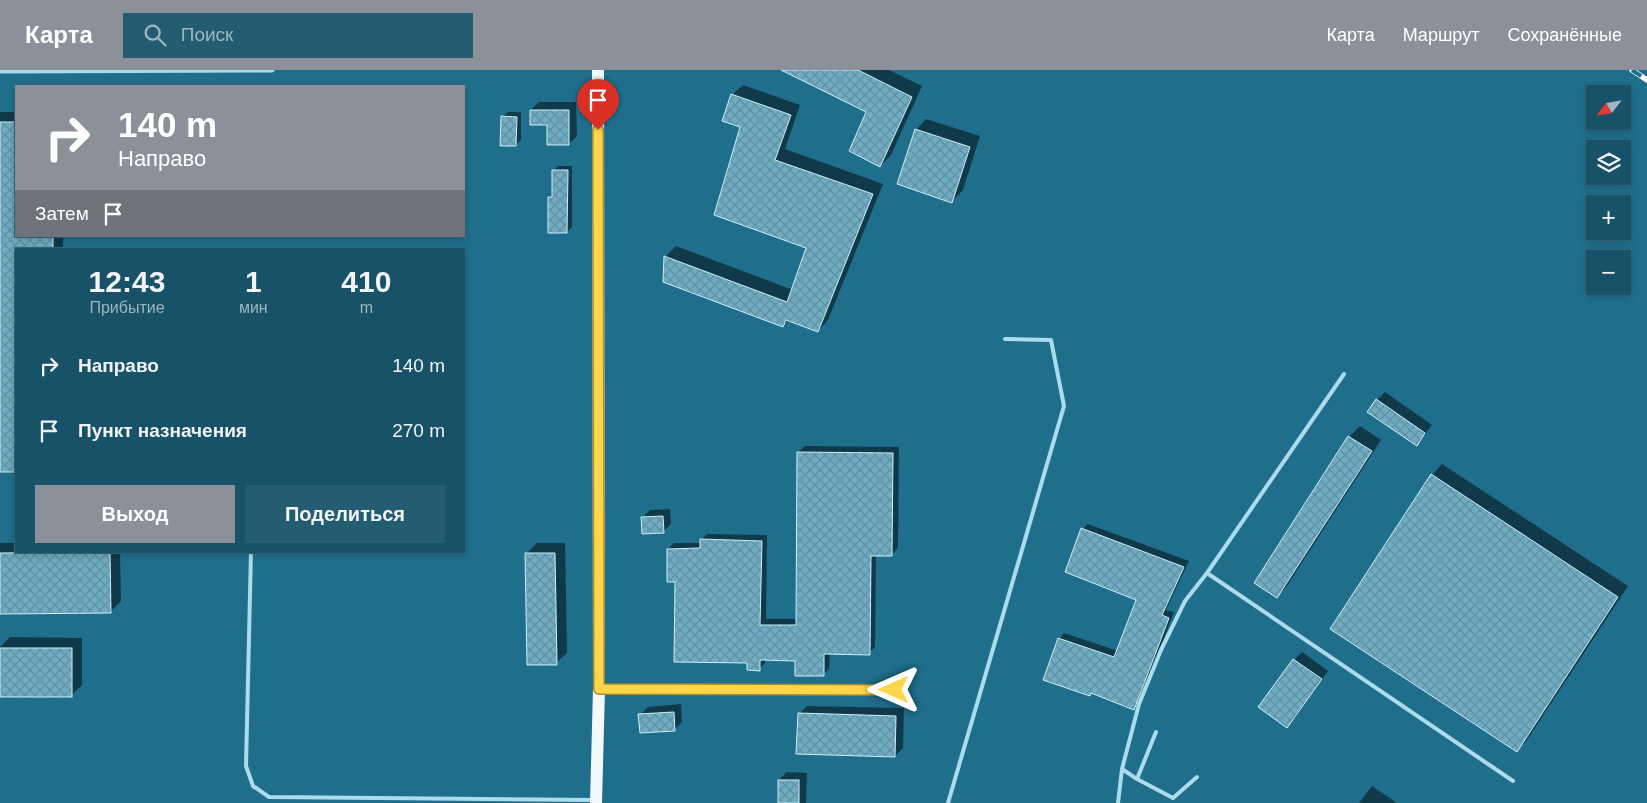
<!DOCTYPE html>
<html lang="ru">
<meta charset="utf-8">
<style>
body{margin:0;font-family:Arial,sans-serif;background:#245c71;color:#f1f3f6;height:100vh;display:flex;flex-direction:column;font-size:19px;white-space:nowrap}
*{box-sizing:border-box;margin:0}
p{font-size:16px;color:#9eb6c0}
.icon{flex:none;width:28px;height:28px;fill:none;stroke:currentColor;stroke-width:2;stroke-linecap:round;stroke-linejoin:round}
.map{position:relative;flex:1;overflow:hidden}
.side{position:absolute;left:15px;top:178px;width:450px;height:305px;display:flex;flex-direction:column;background:#175269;border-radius:0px;box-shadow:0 2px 8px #0003,0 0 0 1px #36697d}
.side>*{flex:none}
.top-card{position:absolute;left:15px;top:15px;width:450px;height:152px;border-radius:0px;box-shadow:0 2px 8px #0003,0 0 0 1px #36697d;background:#8c9099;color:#fff;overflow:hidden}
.needle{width:32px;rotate:239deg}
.buttons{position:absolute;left:1586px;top:15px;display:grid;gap:10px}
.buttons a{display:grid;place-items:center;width:45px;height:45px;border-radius:0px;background:#175269;box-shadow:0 2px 8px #0003,0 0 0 1px #36697d;font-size:25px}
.pin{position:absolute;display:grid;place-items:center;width:42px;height:42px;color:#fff;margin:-51px -21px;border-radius:50% 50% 50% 0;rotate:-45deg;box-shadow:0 0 5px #0007}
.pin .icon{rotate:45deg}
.me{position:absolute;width:55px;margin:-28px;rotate:270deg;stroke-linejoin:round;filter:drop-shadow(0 0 4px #0008)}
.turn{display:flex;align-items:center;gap:18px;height:105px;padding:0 20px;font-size:22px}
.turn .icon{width:65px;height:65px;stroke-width:2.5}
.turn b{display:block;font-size:35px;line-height:42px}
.then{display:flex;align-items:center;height:48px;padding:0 20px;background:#0003;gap:10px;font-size:19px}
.eta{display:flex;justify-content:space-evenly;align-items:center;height:85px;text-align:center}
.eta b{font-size:30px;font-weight:800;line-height:35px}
.cta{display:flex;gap:10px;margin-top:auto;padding:10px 20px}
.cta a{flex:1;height:58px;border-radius:0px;background:#8c9099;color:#fff;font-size:20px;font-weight:800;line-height:58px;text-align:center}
.cta a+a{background:#245c71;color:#f1f3f6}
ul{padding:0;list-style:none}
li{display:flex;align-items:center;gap:15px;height:65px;padding:0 20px}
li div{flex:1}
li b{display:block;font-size:19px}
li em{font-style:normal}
header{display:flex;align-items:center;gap:30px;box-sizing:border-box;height:70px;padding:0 25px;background:#8c9099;color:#fff}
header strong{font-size:24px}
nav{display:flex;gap:28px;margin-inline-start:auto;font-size:18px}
.search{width:350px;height:45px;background:#245c71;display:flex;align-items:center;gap:12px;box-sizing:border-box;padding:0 18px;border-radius:0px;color:#9eb6c0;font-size:19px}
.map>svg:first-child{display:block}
.shadow{fill:#0007}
.building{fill:url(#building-cross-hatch);stroke:#d1eef9}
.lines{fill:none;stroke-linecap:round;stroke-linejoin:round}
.lane{stroke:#acdbec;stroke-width:4}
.street{stroke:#acdbec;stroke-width:5}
.primary{stroke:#f1faff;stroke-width:12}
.rail-casing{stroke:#fff;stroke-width:5.5}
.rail{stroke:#1f6e8c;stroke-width:4;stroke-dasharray:11;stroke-linecap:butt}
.route-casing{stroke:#a68a30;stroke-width:12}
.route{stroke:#ffd54a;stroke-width:9}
</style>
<header>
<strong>Карта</strong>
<div class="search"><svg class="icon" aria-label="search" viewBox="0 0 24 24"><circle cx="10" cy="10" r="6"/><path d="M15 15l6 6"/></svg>Поиск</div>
<nav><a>Карта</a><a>Маршрут</a><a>Сохранённые</a></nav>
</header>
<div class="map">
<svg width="1647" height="733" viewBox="0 0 1647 733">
<defs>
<pattern id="building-cross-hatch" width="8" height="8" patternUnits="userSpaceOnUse" patternTransform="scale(1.25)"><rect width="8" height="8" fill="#6dacc3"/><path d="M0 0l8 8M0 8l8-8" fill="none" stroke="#638f9f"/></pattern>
</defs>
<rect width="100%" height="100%" fill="#1f6e8c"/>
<g class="shadow">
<path d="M784,0H889L922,16L891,85L880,96L868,42Z"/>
<path d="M743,15L800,35L785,79L883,114L828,250L818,261L789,250L783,256L665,187L676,176L793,220L808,178L741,56L732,25Z"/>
<path d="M539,32H576L577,66L569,74L548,54L531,40Z"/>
<path d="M0,42H16V166H63V179H16V401H0Z"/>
<path d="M508,42H521V70L516,75L502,47Z"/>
<path d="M926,49L980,66L963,120L952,131L916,60Z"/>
<path d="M558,96H572V157L567,162L549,128L553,124L554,100Z"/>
<path d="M1385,322L1432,355L1417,374L1377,330Z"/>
<path d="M1360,356L1381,370L1287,516L1277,526L1255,512L1349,367Z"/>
<path d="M805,376L899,377L898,478L891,485L876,484L875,577L869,583H830L829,599L823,605L796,590L765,589V593L759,599L749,592L676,510L668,479L674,473H701V470L707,464L767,465L766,549H797L798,382Z"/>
<path d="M1442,394L1628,516L1527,670L1517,680L1432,405Z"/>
<path d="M670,439L671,454L663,462L642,448L650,440Z"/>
<path d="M1088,454L1189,491L1166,540L1174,542L1139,633L1133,638L1092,622L1090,625L1059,569L1064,563L1118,581L1138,529L1082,459Z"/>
<path d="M0,473H16V481H120L121,531L110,542L0,543Z"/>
<path d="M537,473H565L567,583L556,593L526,484Z"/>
<path d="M10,567L82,568V615L71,626H0V577Z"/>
<path d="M1302,582L1328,601L1295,648L1287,656L1294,590Z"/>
<path d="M681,634L682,652L674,660L640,645L648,637Z"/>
<path d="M807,636L904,638L903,678L895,686L799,644Z"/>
<path d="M787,702L807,703L806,733H779V710Z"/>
<path d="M1372,716L1397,733H1359Z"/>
</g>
<g class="building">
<path d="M781,0H858L912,27L880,97L849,81L866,42Z"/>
<path d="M731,24L791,45L775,90L873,124L818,262L786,250L783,257L663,212L664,186L787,232L806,178L714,145L740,57L722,51Z"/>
<path d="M530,40H569V75H547V55H530Z"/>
<path d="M501,46L517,47L516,76H500Z"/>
<path d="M0,52H16V166H53V179H16V402H0Z"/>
<path d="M915,59L970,77L952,133L897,114Z"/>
<path d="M552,100H568L567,163H548V127H552Z"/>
<path d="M1376,329L1425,363L1417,376L1367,342Z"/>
<path d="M1348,366L1372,381L1277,528L1254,513Z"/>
<path d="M797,382L893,383L892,486H871L870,585L824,584V606H795V591L760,590V601L747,600V593L674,592L675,512H667V479L700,478V469L762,471L760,555H796Z"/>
<path d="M1431,404L1618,527L1517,682L1330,559Z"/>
<path d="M663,446L664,463L642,464L641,447Z"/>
<path d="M1081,458L1184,497L1162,545L1169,548L1134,640L1091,623L1090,626L1043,610L1058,568L1114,587L1136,530L1065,502Z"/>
<path d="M110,482L111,543L0,544V483Z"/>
<path d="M525,483H555L557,595H527Z"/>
<rect x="0" y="578" width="72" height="49"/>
<path d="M1293,589L1322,609L1287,658L1258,637Z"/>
<path d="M674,642L675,661L640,663L638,644Z"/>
<path d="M798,643L896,646L895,687L796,684Z"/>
<rect x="778" y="710" width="21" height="23"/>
</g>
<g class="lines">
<g class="lane">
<path d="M251,481L246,696L253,716L269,727L594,730"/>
<path d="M1207,503L1513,711"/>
<path d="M601,619L894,620"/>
<path d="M1122,699L1137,709L1173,728L1197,707"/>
<path d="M1137,709L1156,662"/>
<path d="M948,733L1064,336L1051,270L1005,269"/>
<path d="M1118,733L1122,699L1139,634L1161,580L1185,531L1207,503L1344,304"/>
</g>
<path class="street" d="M0,1L272,0"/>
<path class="primary" d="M596,733L599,619L598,0"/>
<defs>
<path id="rail" d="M1632,0L1647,10"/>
</defs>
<use href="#rail" class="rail-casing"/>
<use href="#rail" class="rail"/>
</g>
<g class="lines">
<defs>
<path id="route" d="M598,60L599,619L894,620"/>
</defs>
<use href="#route" class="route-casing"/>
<use href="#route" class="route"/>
</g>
</svg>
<div class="buttons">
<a><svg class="needle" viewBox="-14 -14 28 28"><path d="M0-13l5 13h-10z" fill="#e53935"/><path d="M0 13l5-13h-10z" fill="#9eb6c0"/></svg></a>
<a><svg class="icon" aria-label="layers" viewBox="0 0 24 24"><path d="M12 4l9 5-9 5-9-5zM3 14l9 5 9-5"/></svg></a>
<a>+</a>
<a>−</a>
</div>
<div class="pin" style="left:598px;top:60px;background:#d93025"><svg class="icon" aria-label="arrive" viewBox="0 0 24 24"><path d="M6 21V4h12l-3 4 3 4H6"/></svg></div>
<svg class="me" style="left:894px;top:620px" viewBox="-20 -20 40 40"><path d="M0-17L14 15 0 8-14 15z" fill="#ffd54a" stroke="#fff" stroke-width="4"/></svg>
<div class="top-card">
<div class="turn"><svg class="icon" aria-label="right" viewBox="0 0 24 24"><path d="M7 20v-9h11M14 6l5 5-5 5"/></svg><div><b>140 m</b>Направо</div></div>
<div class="then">Затем<svg class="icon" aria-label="arrive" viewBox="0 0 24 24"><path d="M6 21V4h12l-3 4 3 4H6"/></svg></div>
</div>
<section class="side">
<div class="eta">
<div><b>12:43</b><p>Прибытие</p></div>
<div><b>1</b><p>мин</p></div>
<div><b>410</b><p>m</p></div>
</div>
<ul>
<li><svg class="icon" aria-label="right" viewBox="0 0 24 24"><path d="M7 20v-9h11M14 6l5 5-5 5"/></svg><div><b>Направо</b></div><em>140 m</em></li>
<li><svg class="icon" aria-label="arrive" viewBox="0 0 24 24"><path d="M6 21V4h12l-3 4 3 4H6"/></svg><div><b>Пункт назначения</b></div><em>270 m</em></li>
</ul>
<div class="cta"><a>Выход</a><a>Поделиться</a></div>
</section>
</div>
